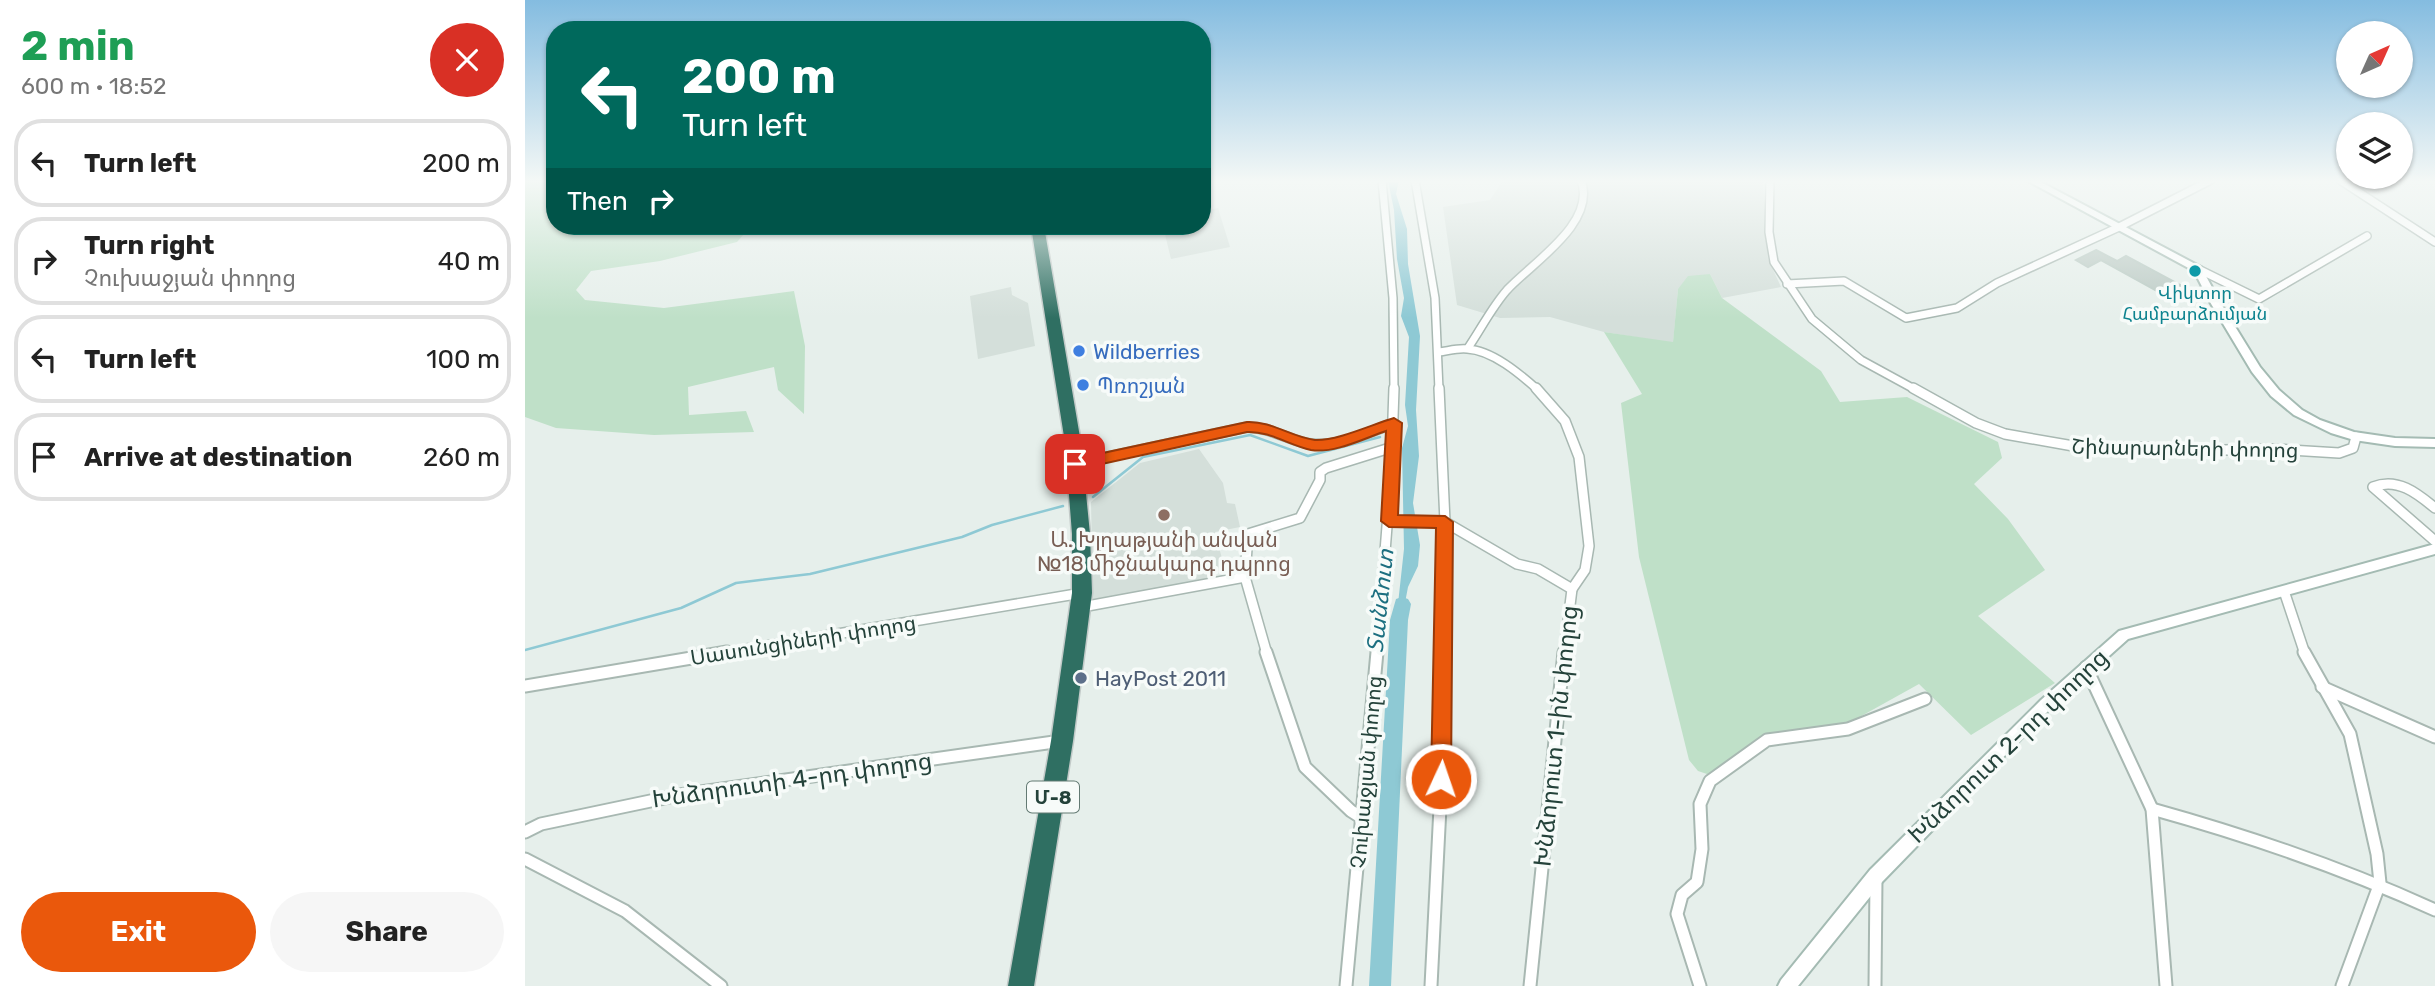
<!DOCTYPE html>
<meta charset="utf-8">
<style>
body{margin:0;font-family:Rubik,"Noto Sans Armenian",sans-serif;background:#f6f6f6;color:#222;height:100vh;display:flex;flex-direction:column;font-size:26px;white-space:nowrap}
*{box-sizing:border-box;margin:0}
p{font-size:23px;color:#767676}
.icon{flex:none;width:38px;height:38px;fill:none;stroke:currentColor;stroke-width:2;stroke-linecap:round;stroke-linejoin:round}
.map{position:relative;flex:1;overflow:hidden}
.side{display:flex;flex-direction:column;background:#fff;width:525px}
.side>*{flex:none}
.hud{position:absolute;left:21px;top:21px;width:665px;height:214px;border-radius:28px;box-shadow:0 2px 5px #0004;background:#00695c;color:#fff;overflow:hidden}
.needle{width:46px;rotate:45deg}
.controls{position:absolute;left:1811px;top:21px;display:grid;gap:14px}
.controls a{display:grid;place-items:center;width:77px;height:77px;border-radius:50%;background:#fff;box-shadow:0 2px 5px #0004;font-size:35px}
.pin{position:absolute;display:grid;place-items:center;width:60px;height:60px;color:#fff;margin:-30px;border-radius:14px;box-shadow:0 4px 10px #0006}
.me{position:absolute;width:77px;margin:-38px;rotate:3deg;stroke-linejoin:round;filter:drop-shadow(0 0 5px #0008)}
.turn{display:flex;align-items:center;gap:24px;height:147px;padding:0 21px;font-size:32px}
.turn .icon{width:91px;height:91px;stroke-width:2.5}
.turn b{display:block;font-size:49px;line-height:60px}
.then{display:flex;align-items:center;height:66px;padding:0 21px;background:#0003;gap:14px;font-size:26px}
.round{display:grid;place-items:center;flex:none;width:74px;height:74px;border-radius:37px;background:#f6f6f6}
.headline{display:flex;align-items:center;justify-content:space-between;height:119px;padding:0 21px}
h1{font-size:42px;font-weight:700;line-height:52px;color:#1e9e55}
.primary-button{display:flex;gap:14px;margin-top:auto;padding:14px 21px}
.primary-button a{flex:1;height:80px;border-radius:42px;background:#ea580c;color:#fff;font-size:28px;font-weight:700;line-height:80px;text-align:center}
.primary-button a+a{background:#f6f6f6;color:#222}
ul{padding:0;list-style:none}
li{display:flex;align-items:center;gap:21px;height:88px;margin:0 14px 10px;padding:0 7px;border:4px solid #e0e0e0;border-radius:28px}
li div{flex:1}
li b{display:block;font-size:26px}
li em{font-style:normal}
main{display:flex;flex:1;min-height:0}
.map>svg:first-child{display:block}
.built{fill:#d4dfda}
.green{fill:#bfe0c8}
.water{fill:#8ec9d4}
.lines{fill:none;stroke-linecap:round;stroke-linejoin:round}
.stream{stroke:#8ec9d4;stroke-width:2.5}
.river{fill:#8ec9d4;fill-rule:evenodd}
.building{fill:#bbcac4;stroke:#b8c9c2;stroke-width:2}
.street-far2-casing{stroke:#a8b8b2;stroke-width:10}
.street-far1-casing{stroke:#a8b8b2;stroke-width:12}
.street-casing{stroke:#a8b8b2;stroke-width:15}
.secondary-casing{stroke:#a4bbb3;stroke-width:4}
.highway-casing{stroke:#c2cac8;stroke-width:3}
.street-far2{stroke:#fff;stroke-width:7}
.street-far1{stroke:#fff;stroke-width:9}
.street{stroke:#fff;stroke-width:11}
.secondary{fill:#fff;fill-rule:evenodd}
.highway{fill:#2f6f62;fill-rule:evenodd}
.route{fill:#ea580c;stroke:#983908;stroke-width:2}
.culture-dot{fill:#0f9aa8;stroke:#f7fbf9;stroke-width:2.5}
.shop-dot{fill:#3f7fe0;stroke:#f7fbf9;stroke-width:2.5}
.education-dot{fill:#8d6e63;stroke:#f7fbf9;stroke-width:2.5}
.service-dot{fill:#5c6f8a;stroke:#f7fbf9;stroke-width:2.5}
.labels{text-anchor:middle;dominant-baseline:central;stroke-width:7;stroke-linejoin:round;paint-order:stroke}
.far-culture-label{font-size:18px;fill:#0d838f;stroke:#f7fbf9}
.shield{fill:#f7fbf9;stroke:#637a73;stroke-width:2}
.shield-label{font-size:19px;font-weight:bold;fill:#24423a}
.shop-label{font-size:21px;fill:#366cbe;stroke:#f7fbf9;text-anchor:start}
.street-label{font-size:21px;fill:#24423a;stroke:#f7fbf9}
.education-label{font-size:21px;fill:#785e54;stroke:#f7fbf9}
.service-label{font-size:21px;fill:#4e5e75;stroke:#f7fbf9;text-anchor:start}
.water-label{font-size:23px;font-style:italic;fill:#1c6f80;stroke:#f7fbf9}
.near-street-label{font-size:24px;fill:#24423a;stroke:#f7fbf9}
</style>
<main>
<section class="side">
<div class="headline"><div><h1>2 min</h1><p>600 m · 18:52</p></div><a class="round" style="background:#d93025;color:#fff"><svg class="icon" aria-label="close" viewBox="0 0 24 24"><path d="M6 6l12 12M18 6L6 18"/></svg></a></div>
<ul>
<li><svg class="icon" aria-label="left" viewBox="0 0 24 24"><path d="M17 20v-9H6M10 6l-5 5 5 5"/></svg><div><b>Turn left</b></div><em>200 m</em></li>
<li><svg class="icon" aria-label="right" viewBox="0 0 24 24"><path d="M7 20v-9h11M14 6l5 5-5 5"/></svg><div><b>Turn right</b><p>Չուխաջյան փողոց</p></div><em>40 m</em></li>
<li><svg class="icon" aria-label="left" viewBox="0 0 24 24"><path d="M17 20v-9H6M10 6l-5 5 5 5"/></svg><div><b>Turn left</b></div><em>100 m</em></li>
<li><svg class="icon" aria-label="arrive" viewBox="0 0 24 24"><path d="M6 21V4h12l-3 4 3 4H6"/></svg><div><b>Arrive at destination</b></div><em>260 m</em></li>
</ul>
<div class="primary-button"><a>Exit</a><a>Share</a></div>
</section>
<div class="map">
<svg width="1910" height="986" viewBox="0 0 1910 986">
<rect width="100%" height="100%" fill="#e6efeb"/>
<g class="built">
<path d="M978,180H1238L1243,259L1256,287L1197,298L1185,274L1153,289L1148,343L1079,332L1025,317L975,318L932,305L918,207L965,200Z"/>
<path d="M693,208L705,247L646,259L638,226H677V211Z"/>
<path d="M486,287L487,295L503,303L510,346L453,359L445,296Z"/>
<path d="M674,449L698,483L702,503L710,504L715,527L690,532L700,570L685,573L686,580L568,599L566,502L615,463Z"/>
</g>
<g class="green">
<path d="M0,180H30V226H226L212,242L135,261L66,271L51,290L60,300L139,308L269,291L280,346L279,414L253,390L249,367L163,387L164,415L221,411L229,432L129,435L31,428L0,417Z"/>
<path d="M1185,274L1197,298L1296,371L1315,402L1382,397L1473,442L1477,458L1449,484L1483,519L1520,570L1453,616L1530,683L1446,735L1394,684L1322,724L1238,735L1185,775L1173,771L1164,760L1114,557L1096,403L1117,394L1079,332L1148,342L1153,289L1163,276Z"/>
</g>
<path class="water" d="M874,180L871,194L882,229L883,264L895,336L891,410L894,456L888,503L895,545L893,566L883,587L876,624L874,625L871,622L879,549L877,448L883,426L880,405L884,337L876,316L879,298L872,259L869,210L863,181Z"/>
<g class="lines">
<g class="stream">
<path d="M568,497L618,457L725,435L783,456L855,437"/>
<path d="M0,650L156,608L211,583L285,574L437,537L467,525L538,506"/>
</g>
<path class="river" d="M877,597L883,599L886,604L883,620L866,986H844L865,620L871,599Z"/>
</g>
<path class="building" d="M1571,250L1592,261L1601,256L1659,287L1643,297L1576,260L1563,267L1551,260Z"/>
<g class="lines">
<defs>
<g id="street-far2">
<path d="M857,180L868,298L869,390"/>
<path d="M890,180L910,298L914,390"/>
<path d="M1245,180L1244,232L1249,262L1287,319L1336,360L1391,390"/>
<path d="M1815,180L1910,242"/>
<path d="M1673,269L1734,299L1842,236"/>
<path d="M1262,284L1319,281L1381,318L1432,308L1472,283L1594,227L1686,180"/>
<path d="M943,348C956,329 967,307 982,290C1008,262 1072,223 1056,180"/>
<path d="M914,352C923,351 932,348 942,349C967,350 995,374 1013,390"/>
</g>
<g id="street-far1">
<path d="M914,388L920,522L917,654"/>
<path d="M1011,388L1040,421L1054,457L1064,546L1060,570L1047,589"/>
<path d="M1388,388L1451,423L1480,434L1554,447H1622L1646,451L1750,449L1814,453L1828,448L1831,437"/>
<path d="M550,464L722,427C743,427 760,438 780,443C810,450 841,433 869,423"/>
<path d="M1910,508C1892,493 1872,477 1848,487L1910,541"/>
<path d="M864,521L920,522L992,564L1013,569L1047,589L1039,654"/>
<path d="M720,577L742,654"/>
<path d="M1759,591L1780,654"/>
<path d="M557,607L720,577L723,534L775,518L795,480V472L801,468L868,447"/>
<path d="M192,654L557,593"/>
<path d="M852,654L866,475L869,388"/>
</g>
<g id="street">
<path d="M741,652L780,767L826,811L837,818"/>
<path d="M1779,652L1825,734L1852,854L1855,883L1817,986"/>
<path d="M1561,667L1627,809L1641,986"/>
<path d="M0,686L202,652"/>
<path d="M1797,687L1910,737"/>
<path d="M1627,809C1724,836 1818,868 1910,910"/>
<path d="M0,832L16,824L154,795L536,741"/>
<path d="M0,859L100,911L196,986"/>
<path d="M821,986L852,652"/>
<path d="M906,986L919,728L917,652"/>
<path d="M1005,986L1039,652"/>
<path d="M1175,986L1152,914L1157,895L1172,882L1177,849L1175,804L1185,781L1242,740L1323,729L1400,699"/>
<path d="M1350,986L1351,878"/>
</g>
<g id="secondary">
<path d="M1501,180H1512L1676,267L1695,302L1735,367L1754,390L1777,410L1795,420L1829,432L1870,438L1910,439V447L1870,446L1829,440L1806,433L1769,415L1746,396L1727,372L1685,302L1669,271Z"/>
<path d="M1910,544V554L1603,639L1526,708L1357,882L1273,986H1253L1256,980L1345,870L1516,700L1594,631Z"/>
</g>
<path id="highway" d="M506,226H519L556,443L565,534L567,593L548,741L509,986H483L526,741L547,593V534L540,443Z"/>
</defs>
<use href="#street-far2" class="street-far2-casing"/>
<use href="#street-far1" class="street-far1-casing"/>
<use href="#street" class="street-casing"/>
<use href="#secondary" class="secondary-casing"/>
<use href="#highway" class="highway-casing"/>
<use href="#street-far2" class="street-far2"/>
<use href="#street-far1" class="street-far1"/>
<use href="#street" class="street"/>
<use href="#secondary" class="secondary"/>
<use href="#highway" class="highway"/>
</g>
<linearGradient id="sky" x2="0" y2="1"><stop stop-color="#84bce0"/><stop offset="0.57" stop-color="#f4f8f6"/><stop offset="1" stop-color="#f4f8f6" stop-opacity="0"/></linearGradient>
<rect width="1910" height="318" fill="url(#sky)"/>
<path class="route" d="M869,418L877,423L873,515L920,516L928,522L926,779L923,786L916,788L909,786L906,779L911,528L864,527L856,521L861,431C840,438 809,454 786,450C763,445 745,431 722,432L550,470L542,464L550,459L722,422C747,421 766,437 790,440C812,441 848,424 869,418Z"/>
<circle class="culture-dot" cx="1670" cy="271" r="7"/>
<g class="shop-dot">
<circle cx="554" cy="351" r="7"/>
<circle cx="558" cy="385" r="7"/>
</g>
<circle class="education-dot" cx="639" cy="515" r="7"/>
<circle class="service-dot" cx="556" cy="678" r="7"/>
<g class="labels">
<g class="far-culture-label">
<text x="1670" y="293">Վիկտոր<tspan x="1670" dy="21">Համբարձումյան</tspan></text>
</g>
<rect class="shield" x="502" y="781.5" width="52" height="31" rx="5"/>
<g class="shield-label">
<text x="528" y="797">Մ-8</text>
</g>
<g class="shop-label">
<text x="568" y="351">Wildberries</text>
<text x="572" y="385">Պռոշյան</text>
</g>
<g class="street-label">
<text transform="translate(1660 448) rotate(1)">Շինարարների փողոց</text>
<text transform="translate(278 640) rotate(-9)">Սասունցիների փողոց</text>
<text transform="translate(841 772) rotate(-85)">Չուխաջյան փողոց</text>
</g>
<g class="education-label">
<text x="639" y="539">Ա. Խլղաթյանի անվան<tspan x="639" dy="24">№18 միջնակարգ դպրոց</tspan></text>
</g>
<g class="service-label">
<text x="570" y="678">HayPost 2011</text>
</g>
<g class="water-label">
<text transform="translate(855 601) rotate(-84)">Տանձուտ</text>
</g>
<g class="near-street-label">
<text transform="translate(1031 736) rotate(-84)">Խնձորուտ 1-ին փողոց</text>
<text transform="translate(1483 746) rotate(-44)">Խնձորուտ 2-րդ փողոց</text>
<text transform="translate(267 780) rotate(-8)">Խնձորուտի 4-րդ փողոց</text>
</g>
</g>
</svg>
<div class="controls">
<a><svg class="needle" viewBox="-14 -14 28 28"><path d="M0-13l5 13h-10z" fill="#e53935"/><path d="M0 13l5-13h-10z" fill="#767676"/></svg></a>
<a><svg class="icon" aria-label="layers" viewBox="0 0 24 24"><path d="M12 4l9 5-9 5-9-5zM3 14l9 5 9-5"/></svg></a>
</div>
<div class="pin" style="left:550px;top:464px;background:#d93025"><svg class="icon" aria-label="arrive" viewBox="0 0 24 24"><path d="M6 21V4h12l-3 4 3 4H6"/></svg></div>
<svg class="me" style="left:916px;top:779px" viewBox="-20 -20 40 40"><circle r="17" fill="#ea580c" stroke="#fff" stroke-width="3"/><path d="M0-11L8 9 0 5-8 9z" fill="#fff"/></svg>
<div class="hud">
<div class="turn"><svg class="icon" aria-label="left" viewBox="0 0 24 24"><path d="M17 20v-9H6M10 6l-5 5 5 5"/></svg><div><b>200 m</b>Turn left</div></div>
<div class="then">Then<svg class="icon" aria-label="right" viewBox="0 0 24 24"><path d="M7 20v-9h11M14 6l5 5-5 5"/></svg></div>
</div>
</div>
</main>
